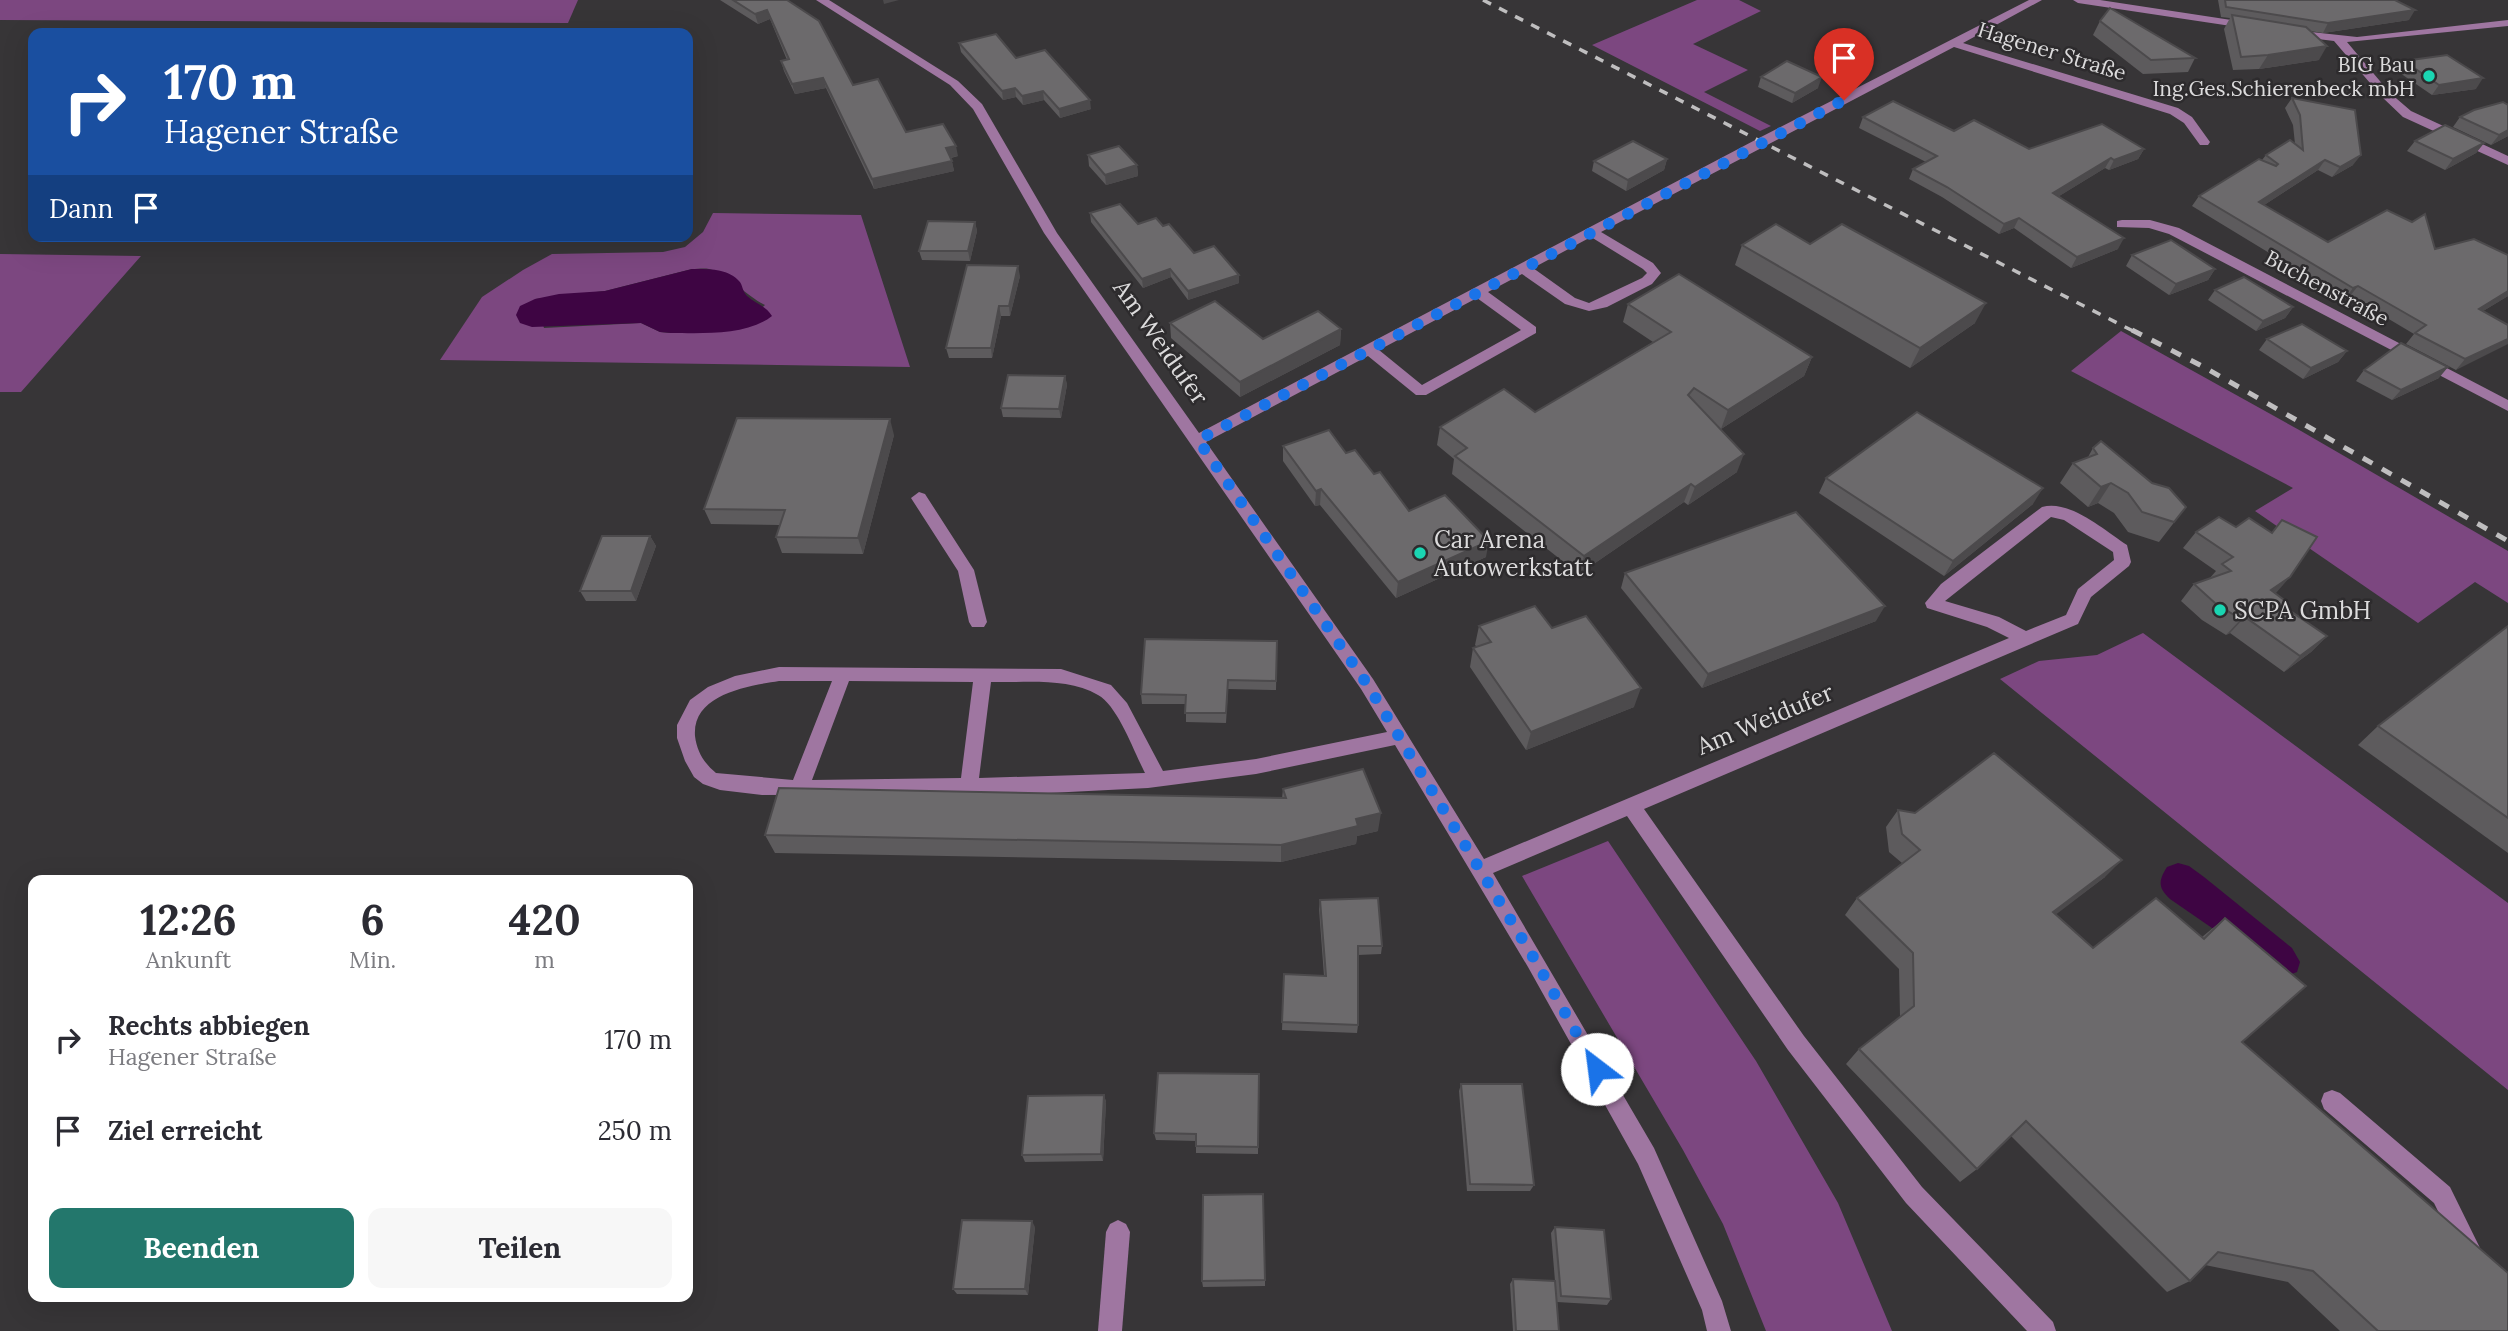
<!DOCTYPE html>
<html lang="de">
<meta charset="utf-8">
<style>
body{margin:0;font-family:Lora,serif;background:#f7f7f7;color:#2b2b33;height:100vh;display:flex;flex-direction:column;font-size:26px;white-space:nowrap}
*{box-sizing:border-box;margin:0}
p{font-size:23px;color:#7c7c81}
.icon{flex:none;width:38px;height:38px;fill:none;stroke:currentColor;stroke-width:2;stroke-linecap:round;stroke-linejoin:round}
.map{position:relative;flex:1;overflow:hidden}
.panel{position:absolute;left:28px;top:875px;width:665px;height:427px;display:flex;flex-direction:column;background:#fff;border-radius:14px;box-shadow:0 7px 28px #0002}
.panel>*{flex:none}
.guide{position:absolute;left:28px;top:28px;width:665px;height:214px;border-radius:14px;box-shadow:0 7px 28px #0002;background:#1a4fa0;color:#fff;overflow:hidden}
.pin{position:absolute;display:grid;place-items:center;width:60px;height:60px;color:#fff;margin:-72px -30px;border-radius:50% 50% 50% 0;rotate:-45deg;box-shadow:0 0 7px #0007}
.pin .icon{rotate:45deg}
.me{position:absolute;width:77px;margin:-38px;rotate:330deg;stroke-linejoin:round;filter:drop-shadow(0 0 5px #0008)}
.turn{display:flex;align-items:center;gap:24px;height:147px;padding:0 21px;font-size:32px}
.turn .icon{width:91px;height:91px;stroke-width:2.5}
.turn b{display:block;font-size:49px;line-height:60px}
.then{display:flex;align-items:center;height:66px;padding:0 21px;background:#0003;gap:14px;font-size:26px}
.eta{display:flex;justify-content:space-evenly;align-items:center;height:119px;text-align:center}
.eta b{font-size:42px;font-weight:700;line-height:49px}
.button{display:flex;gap:14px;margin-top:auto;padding:14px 21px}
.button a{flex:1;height:80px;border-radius:14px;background:#23776c;color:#fff;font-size:28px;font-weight:700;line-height:80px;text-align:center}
.button a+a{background:#f7f7f7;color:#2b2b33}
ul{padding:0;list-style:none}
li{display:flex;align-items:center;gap:21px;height:91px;padding:0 21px}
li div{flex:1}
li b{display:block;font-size:26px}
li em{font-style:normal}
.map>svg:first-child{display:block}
.green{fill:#7c4780;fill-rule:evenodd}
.water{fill:#3e0543}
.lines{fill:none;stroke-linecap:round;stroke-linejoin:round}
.minor{fill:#9f76a1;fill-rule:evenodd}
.rail-far1{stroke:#bfbebf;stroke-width:3.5;stroke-dasharray:9 9;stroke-linecap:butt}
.rail{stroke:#bfbebf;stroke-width:5;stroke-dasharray:11 11;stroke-linecap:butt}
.wall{fill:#5d5b5d}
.shaded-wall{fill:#4c4a4c}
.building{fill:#6c6a6c;stroke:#4c4a4c;stroke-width:2}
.route{stroke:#1a73e8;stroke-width:12;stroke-dasharray:0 21.6}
.poi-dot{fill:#1ad5b2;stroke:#2d2b2d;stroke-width:2.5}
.labels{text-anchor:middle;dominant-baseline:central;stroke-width:5;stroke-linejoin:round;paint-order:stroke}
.far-street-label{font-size:21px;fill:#dcdbdc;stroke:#2d2b2d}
.far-poi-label{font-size:21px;fill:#dcdbdc;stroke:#2d2b2d;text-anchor:end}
.street-label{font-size:24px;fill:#dcdbdc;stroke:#2d2b2d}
.poi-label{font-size:24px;fill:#dcdbdc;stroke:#2d2b2d;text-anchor:start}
</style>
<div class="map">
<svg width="2508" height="1331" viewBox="0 0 2508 1331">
<rect width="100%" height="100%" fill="#373537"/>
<g class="green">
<path d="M0,0H578L568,23L0,20Z"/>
<path d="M1697,0H1739L1761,11L1693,44L1748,70L1704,92L1771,126L1760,131L1592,45Z"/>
<path d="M713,213L861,215L910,367L440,360L482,297L523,270L552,254L663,252L685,247L703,232ZM692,269C697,269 704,268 709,269C724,272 748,297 765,305L738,329L671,333L660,332L641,323L544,328L535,299L605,291Z"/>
<path d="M0,254L140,256H141L21,392H0Z"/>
<path d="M2121,331L2301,431L2508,551V603L2475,582L2418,623L2255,511L2293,488L2071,371Z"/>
<path d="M2143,633L2508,903V1090L2000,679L2039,661L2097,655Z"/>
<path d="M1608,841L1756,1061L1838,1203L1892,1331H1766L1723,1224L1683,1150L1522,876Z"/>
</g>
<g class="water">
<path d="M692,269C706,269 728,268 739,281C743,285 742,291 747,296C756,304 765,305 772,316C747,336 701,333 671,333L660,332L641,323L532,327L520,323L516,315L520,306L535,299L559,294L605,291Z"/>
<path d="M2178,863L2189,866L2204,877L2292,948L2300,962L2297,972L2283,977L2170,899C2157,887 2159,880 2167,867Z"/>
</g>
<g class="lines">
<g class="minor">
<path d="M816,0H829L958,81L982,104L1057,233L1199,433L1759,138L2029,0H2042L1963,43L2178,108L2192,117L2210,142L2208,145H2200L2184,123L2170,114L1954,47L1601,232L1653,263L1661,273L1652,284L1607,307L1589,311L1565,304L1522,274L1488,292L1536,327V333L1426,395H1416L1368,356L1206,442L1373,679L1484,859L2009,638L1987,627L1927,608L1925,603L1941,584L2042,507C2070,499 2105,531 2127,545L2131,562L2129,566L2091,597L2078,624L1644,809L1804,1036L1922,1187L2053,1322L2056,1331H2027L1906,1203L1788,1050L1627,816L1493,873L1654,1148L1722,1301L1731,1331H1707L1702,1310L1638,1164L1528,967L1395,745L1256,774L1148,788L1029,794L762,795L720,790L703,784L694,777L685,761L677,738V725L690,700L708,687L735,676L779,667L1061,669L1111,685L1127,703L1163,771L1256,759L1387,732L1361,689L1044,233L973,109L950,85ZM1591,237L1643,269L1647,273L1642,278L1589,303L1575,298L1533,268ZM1477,298L1521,330L1422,385L1379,350ZM2051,517L2064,520L2113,552L2114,560L2078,589L2066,615L2026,631L1999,617L1945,601ZM779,681H832L793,780L716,773C704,763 697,752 695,736C692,694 748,686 779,681ZM849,681L973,682L961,778L812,780ZM991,682C1025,683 1067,677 1098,695C1118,706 1134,752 1145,773L979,778Z"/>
<path d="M2073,0H2100L2251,23L2257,26L2251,29L2078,3Z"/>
<path d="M2508,20V26L2347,42L2390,93L2411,111L2508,156V165L2403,117L2382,97L2334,41L2293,36L2287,33L2293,30L2357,37Z"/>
<path d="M2122,220H2150L2179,228L2508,400V411L2169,234L2149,228L2117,227V221Z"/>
<path d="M919,492L925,494L974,570L987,622L984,627H972L969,622L958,571L911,498Z"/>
<path d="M2332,1090L2340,1093L2450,1187L2481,1250L2477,1258L2469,1262L2461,1258L2434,1203L2324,1109L2321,1101L2324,1093Z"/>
<path d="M1118,1220L1126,1224L1130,1232L1122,1331H1098L1106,1232L1110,1224Z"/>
</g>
<path class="rail-far1" d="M1483,0L2135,332"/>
<path class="rail" d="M2132,330L2202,366L2508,541"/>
</g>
<g class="wall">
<path d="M720,0H787L853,85L906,132L958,156L951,158L954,171L874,189L826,88L795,94L784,71L781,61L787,60L770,19L758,24Z"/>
<path d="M2218,0H2395L2409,20L2323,33L2310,31L2319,60L2259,69L2233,70L2224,29L2230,18L2221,17Z"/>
<path d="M2100,21L2195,58L2188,72L2143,74L2093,35Z"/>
<path d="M959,43L1016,58L1091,109L1060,118L1044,100L1023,105L1016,97L1003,100L961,52Z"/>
<path d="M2404,61L2476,89L2432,95L2397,71Z"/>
<path d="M1761,77L1818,88L1792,103L1758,87Z"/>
<path d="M2292,98L2353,165L2332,177L2318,170L2264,205L2328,242L2435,249L2508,255V296L2483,311L2508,325L2456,370L2406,344L2414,334L2350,296L2345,299L2192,206L2199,196L2262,160L2266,155L2295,144L2293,125L2285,108Z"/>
<path d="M1863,117L1954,131L2029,149H2144L2138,159L2109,170L2105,168L2059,196L2118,249L2071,268L2014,228L1999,234L1942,197L1909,179L1913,169L1926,162L1859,128Z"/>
<path d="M2460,117L2508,136L2491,145L2453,127Z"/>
<path d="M2415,141L2484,143L2476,153L2445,170L2407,151Z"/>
<path d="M1088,155L1137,165L1138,176L1106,185L1089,166Z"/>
<path d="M1667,159L1664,170L1626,191L1592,171L1594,161Z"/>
<path d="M1090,213L1138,224L1163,226L1194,253L1239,283L1188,300L1171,277L1143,288L1091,222Z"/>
<path d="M975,222L977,231L970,261L922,260L919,251Z"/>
<path d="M1742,245L1975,323L1910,368L1735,265Z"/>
<path d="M2132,255L2215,269L2208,280L2169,295L2126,266Z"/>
<path d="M1020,276L1010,316H1001L992,358H949L946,348Z"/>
<path d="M2215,290L2293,307L2285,318L2256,331L2208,300Z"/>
<path d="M1628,304L1812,357L1804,376L1721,429L1718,427L1737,472L1688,505L1684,502L1579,574L1452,474L1454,459L1437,445L1440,427L1535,412L1653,342L1623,322Z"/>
<path d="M1170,323L1263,339L1341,329L1340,345L1240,397L1171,338Z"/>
<path d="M2267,339L2347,351L2338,362L2303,379L2259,350Z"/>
<path d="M2364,370L2439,378L2392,400L2356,381Z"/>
<path d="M1065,376L1067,385L1061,418L1003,417L1001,408Z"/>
<path d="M894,435L863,554L782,553L776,537L780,525L711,524L704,509Z"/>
<path d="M1283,446L1346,453L1374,474L1409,511L1486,557L1396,598L1320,505L1315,506L1283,461Z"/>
<path d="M2093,448L2152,483L2186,507L2159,542L2128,532L2114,513L2098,503L2088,507L2060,483L2073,463L2088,457Z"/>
<path d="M1826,478L2033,504L1944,576L1819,493Z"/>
<path d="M2282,520L2275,594L2284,607L2327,636L2311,652L2284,672L2230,633L2226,635L2202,620L2181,601L2194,584L2209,579L2216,571L2183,548L2196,532L2236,527L2271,533Z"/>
<path d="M650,536L656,546L636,601H586L580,591Z"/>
<path d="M1625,573L1876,621L1702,688L1621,588Z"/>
<path d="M1479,626L1552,628L1634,707L1526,750L1470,667L1473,648L1477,647L1475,645Z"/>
<path d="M2508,626V853L2358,745L2378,726Z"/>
<path d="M1277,641L1276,690L1228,689L1226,723L1186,722V704H1142L1141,694Z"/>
<path d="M1283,789L1378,831L1357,836L1356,844L1281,862L775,853L765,835L1282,798Z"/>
<path d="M1898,810L2105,877L2055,914L2093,948L2202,937L2225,918L2242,1042L2508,1331H2340L2288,1282L2205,1265L2190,1281L2167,1292L2011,1136L1977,1169L1960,1182L1846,1064L1859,1049L1900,1017L1899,969L1845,915L1857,898L1902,863L1889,852L1886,827Z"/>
<path d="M1320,900L1382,946L1381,954L1358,955V1025L1357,1033L1282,1030L1284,974L1324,976L1319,909Z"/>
<path d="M1259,1074L1258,1154L1196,1153V1141L1156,1140L1154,1133Z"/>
<path d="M1461,1084L1534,1185L1530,1191H1467L1459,1091Z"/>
<path d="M1104,1095L1106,1102L1103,1161L1025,1162L1022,1155Z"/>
<path d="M1035,1227L1028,1295L957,1294L953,1289Z"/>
<path d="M1555,1227L1611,1299L1607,1305L1557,1302L1559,1331H1513L1510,1284L1513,1279L1555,1281L1551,1233Z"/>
<path d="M1265,1280V1286L1203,1287L1202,1281Z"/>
</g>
<g class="shaded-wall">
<path d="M883,0H899L884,4Z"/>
<path d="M767,10L770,19L758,24L755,14Z"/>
<path d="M2415,10L2409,20L2323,33L2328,23Z"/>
<path d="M2327,46L2319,60L2259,69L2268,55Z"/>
<path d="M1822,77L1818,88L1792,103L1795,93Z"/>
<path d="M823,78L826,88L795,94L792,84Z"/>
<path d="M2483,78L2476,89L2432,95L2439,85Z"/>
<path d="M1015,88L1016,97L1003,100L1002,91Z"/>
<path d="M1043,91L1044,100L1023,105L1022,96Z"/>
<path d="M1090,100L1091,109L1060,118L1059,109Z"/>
<path d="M2508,130V136L2491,145L2499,135Z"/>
<path d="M2484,143L2476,153L2445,170L2453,159Z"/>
<path d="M956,146L958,156L948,158L946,148Z"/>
<path d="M2144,149L2138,159L2109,170L2114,160Z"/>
<path d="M2361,155L2353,165L2332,177L2340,167Z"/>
<path d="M2111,158L2105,168L2048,203L2053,193Z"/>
<path d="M1667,159L1664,170L1626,191L1628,180Z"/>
<path d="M2325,160L2318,170L2252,213L2259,202Z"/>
<path d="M952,161L954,171L874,189L872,179Z"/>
<path d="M1137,165L1138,176L1106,185L1105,175Z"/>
<path d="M2019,218L2014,228L1999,234L2004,224Z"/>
<path d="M975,222L977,231L970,261L968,251Z"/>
<path d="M2124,238L2118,249L2071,268L2077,257Z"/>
<path d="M1018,266L1020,276L1010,316L1009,306Z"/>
<path d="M1170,269L1171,277L1143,288L1142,279Z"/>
<path d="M2215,269L2208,280L2169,295L2176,284Z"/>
<path d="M1239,275V283L1188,300V291Z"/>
<path d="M2358,286L2350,296L2345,299L2353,288Z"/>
<path d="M2508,291V296L2470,319L2479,309Z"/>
<path d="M1986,303L1975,323L1910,368L1920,348Z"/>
<path d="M999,306L1001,316L992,358L991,348Z"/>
<path d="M2293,307L2285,318L2256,331L2263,321Z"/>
<path d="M1341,329L1340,345L1240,397V382Z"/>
<path d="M2508,339V344L2456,370L2465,359Z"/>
<path d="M2347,351L2338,362L2303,379L2311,368Z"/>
<path d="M1812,357L1804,376L1721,429L1728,410Z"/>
<path d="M2448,367L2439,378L2392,400L2401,390Z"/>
<path d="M1065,376L1067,385L1061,418L1059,409Z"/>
<path d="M890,419L894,435L863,554L858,538Z"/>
<path d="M1744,454L1737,472L1688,505L1695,487Z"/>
<path d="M2111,483L2098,503L2088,507L2101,487Z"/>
<path d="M1691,484L1684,502L1579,574L1584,556Z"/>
<path d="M2043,488L2033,504L1944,576L1953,561Z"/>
<path d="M1321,489L1320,505L1315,506L1316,491Z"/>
<path d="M650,536L656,546L636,601L631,591Z"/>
<path d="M1489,541L1486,557L1396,598L1398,582Z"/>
<path d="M2290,577L2276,593L2256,607L2271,590Z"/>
<path d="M1885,606L1876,621L1702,688L1708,674Z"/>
<path d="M2245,617L2230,633L2226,635L2241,619Z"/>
<path d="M2327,636L2311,652L2284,672L2300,656Z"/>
<path d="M1641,688L1634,707L1526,750L1531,732Z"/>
<path d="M1381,813L1378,831L1357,836L1356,844L1281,862V845L1356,819Z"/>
<path d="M2122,860L2105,877L2037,929L2053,912Z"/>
<path d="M1104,1095L1106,1102L1103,1161L1101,1154Z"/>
<path d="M1032,1221L1035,1227L1028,1295L1025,1289Z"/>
</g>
<g class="building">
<path d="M733,0H787L819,21L853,85L878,79L906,132L943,124L956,146L946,148L952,161L872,179L823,78L792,84L781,61L789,59L767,10L755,14Z"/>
<path d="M2225,0H2395L2415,10L2328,23L2226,7Z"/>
<path d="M2110,8L2195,58L2151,60L2100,21Z"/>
<path d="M2232,15L2306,27L2327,46L2268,55L2241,57Z"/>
<path d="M996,34L1016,58L1045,50L1090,100L1059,109L1043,91L1022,96L1015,88L1002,91L959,43Z"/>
<path d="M2447,55L2483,78L2439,85L2404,61Z"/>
<path d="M1787,61L1822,77L1795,93L1761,77Z"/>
<path d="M2292,98L2355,110L2361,155L2340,167L2325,160L2259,202L2328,242L2387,210L2412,222L2425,214L2435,249L2474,239L2508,255V291L2479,309L2508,325V339L2465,359L2415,333L2426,325L2358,286L2353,288L2199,196L2259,159L2276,166L2278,164L2266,155L2290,140L2303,150L2300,115Z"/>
<path d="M1893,101L1954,131L1974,120L2029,149L2102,124L2144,149L2114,160L2111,158L2053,193L2124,238L2077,257L2019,218L2004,224L1947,187L1913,169L1937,156L1863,117Z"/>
<path d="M2503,102L2508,105V130L2499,135L2460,117L2474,110Z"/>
<path d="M2445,125L2484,143L2453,159L2415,141Z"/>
<path d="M1633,141L1667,159L1628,180L1594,161Z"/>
<path d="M1119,146L1137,165L1105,175L1088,155Z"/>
<path d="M1120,204L1138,224L1156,218L1163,226L1169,224L1194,253L1214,246L1239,275L1188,291L1170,269L1142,279L1090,213Z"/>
<path d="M928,221L975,222L968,251H919Z"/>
<path d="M1776,224L1810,244L1842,224L1986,303L1920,348L1742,245Z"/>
<path d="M2171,240L2215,269L2176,284L2132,255Z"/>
<path d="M967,265L1018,266L1009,306H999L991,348H946Z"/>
<path d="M1679,274L1812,357L1728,410L1694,388L1688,395L1744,454L1695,487L1691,484L1584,556L1455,456L1467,448L1440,427L1504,389L1535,412L1671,332L1628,304Z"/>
<path d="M2244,277L2293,307L2263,321L2215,290Z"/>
<path d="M1215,301L1263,339L1318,311L1341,329L1240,382L1170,323Z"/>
<path d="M2302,324L2347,351L2311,368L2267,339Z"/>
<path d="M2401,343L2448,367L2401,390L2364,370Z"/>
<path d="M1008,375L1065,376L1059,409L1001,408Z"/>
<path d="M1917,412L2043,488L1953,561L1826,478Z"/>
<path d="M737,418L890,419L858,538L776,537L785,510L704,509Z"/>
<path d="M1329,430L1346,453L1355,450L1374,474L1380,472L1409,511L1445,495L1489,541L1398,582L1321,489L1316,491L1283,446Z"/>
<path d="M2101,441L2152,483L2169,488L2186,507L2174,522L2142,512L2128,493L2111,483L2101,487L2073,463L2097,454L2093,448Z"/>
<path d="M1796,512L1885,606L1708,674L1625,573Z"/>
<path d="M2219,517L2236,527L2249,518L2272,533L2282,520L2317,537L2290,577L2271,590L2288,603L2283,606L2327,636L2300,656L2245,617L2241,619L2216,604L2194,584L2231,571L2222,564L2233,557L2196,532Z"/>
<path d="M602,536H650L631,591H580Z"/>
<path d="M1535,606L1552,628L1586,616L1641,688L1531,732L1473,648L1491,642L1479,626Z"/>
<path d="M2508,626V818L2378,726Z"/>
<path d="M1145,639L1277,641L1276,681L1228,680L1226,713H1185L1186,695L1141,694Z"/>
<path d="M1994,753L2122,860L2053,912L2093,948L2156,898L2204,939L2225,918L2306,986L2242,1042L2508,1273V1331H2378L2313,1271L2218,1252L2190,1281L2026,1121L1977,1169L1859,1049L1914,1006L1913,953L1857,898L1920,850L1902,834L1898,810L1915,813Z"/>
<path d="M1363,769L1381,813L1356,819L1358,826L1281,845L765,835L779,788L1286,798L1283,789Z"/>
<path d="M1378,898L1382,946H1358V1025L1282,1022L1284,974L1326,976L1320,900Z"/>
<path d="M1158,1073L1259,1074L1258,1147L1196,1146V1134L1154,1133Z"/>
<path d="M1461,1084H1522L1534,1185L1470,1184Z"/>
<path d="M1104,1095L1101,1154L1022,1155L1028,1096Z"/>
<path d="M1263,1194L1265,1280L1202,1281L1203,1195Z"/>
<path d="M962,1220L1032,1221L1025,1289H953Z"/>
<path d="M1555,1227L1604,1230L1611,1299L1561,1296Z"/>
<path d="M1513,1279L1555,1281L1559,1331H1516Z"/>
</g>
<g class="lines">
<path class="route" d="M1597,1069L1535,960L1367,684L1198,440L1844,100"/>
</g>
<g class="poi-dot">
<circle cx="2429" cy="76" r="7"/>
<circle cx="1420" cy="553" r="7"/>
<circle cx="2220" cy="610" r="7"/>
</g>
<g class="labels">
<g class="far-street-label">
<text transform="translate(2052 51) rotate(17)">Hagener Straße</text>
<text transform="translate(2327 288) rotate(28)">Buchenstraße</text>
</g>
<g class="far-poi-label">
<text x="2415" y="64">BIG Bau<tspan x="2415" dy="24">Ing.Ges.Schierenbeck mbH</tspan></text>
</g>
<g class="street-label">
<text transform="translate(1161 342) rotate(55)">Am Weidufer</text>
<text transform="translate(1765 719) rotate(-23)">Am Weidufer</text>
</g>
<g class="poi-label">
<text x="1434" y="539">Car Arena<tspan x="1434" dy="28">Autowerkstatt</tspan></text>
<text x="2234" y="610">SCPA GmbH</text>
</g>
</g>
</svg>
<div class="pin" style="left:1844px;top:100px;background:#d93025"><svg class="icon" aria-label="arrive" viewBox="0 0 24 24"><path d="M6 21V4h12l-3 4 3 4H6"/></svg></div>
<svg class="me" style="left:1597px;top:1069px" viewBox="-20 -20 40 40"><circle r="19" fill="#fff"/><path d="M0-13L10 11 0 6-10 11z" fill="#1a73e8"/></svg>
<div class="guide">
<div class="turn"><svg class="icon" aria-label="right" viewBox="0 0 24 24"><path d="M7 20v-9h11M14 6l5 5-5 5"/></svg><div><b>170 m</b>Hagener Straße</div></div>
<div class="then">Dann<svg class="icon" aria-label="arrive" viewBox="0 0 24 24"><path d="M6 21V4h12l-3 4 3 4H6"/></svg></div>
</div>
<section class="panel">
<div class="eta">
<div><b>12:26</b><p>Ankunft</p></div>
<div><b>6</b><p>Min.</p></div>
<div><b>420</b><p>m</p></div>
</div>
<ul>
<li><svg class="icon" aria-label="right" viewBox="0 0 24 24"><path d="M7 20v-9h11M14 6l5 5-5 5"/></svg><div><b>Rechts abbiegen</b><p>Hagener Straße</p></div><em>170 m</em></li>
<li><svg class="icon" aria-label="arrive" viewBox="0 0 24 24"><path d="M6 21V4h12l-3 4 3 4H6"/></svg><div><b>Ziel erreicht</b></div><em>250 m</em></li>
</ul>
<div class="button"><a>Beenden</a><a>Teilen</a></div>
</section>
</div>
